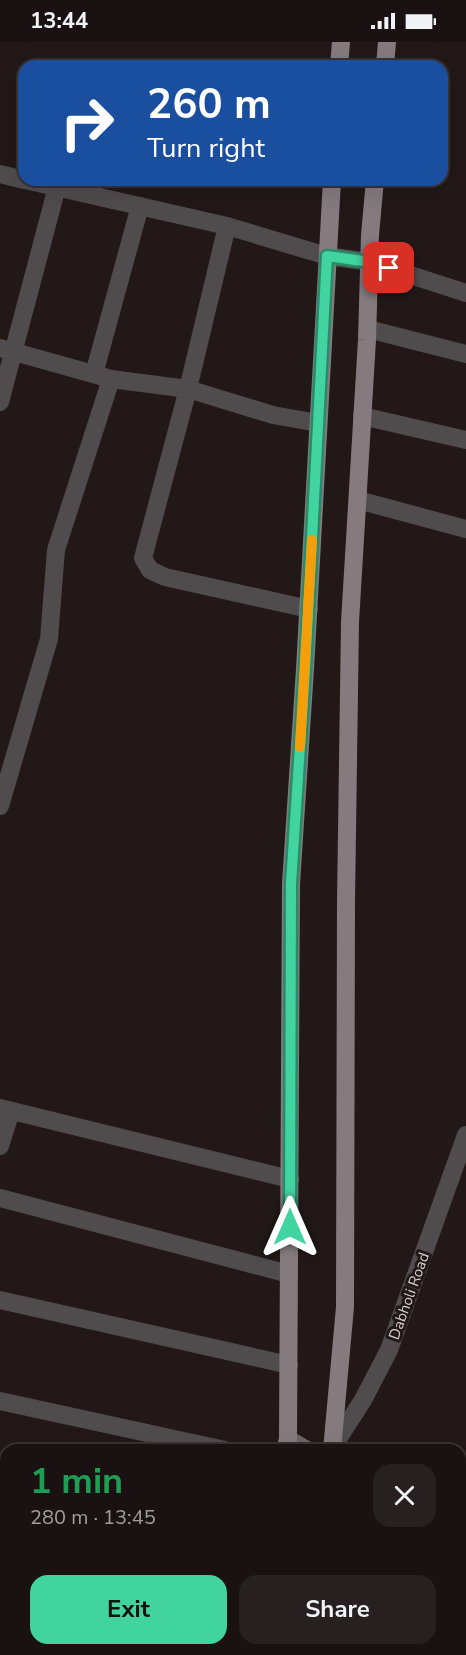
<!DOCTYPE html>
<meta charset="utf-8">
<style>
body{margin:0;font-family:"Nunito Sans",sans-serif;background:#272020;color:#f1f3f6;height:100vh;display:flex;flex-direction:column;font-size:22px;white-space:nowrap}
*{box-sizing:border-box;margin:0}
p{font-size:20px;color:#9f9e9f}
.icon{flex:none;width:33px;height:33px;fill:none;stroke:currentColor;stroke-width:2;stroke-linecap:round;stroke-linejoin:round}
.map{position:relative;flex:1;overflow:hidden}
.side{position:absolute;left:0px;top:1402px;width:466px;height:212px;display:flex;flex-direction:column;background:#1a1212;border-radius:18px 18px 0 0;box-shadow:0 6px 24px #0002,0 0 0 2px #383232}
.side>*{flex:none}
.top-card{position:absolute;left:18px;top:18px;width:430px;height:126px;border-radius:18px;box-shadow:0 6px 24px #0002,0 0 0 2px #383232;background:#1a4fa0;color:#fff;overflow:hidden}
.pin{position:absolute;display:grid;place-items:center;width:51px;height:51px;color:#fff;margin:-26px;border-radius:12px;box-shadow:0 3px 9px #0006}
.me{position:absolute;width:66px;margin:-33px;rotate:0deg;stroke-linejoin:round;filter:drop-shadow(0 0 4px #0008)}
.turn{display:flex;align-items:center;gap:21px;height:126px;padding:0 30px;font-size:27px}
.turn .icon{width:78px;height:78px;stroke-width:2.5}
.turn b{display:block;font-size:42px;line-height:51px}
.round{display:grid;place-items:center;flex:none;width:63px;height:63px;border-radius:18px;background:#272020}
.summary{display:flex;align-items:center;justify-content:space-between;height:102px;padding:0 30px}
h1{font-size:36px;font-weight:700;line-height:45px;color:#1e9e55}
.button{display:flex;gap:12px;margin-top:auto;padding:12px 30px}
.button a{flex:1;height:69px;border-radius:18px;background:#41d4a1;color:#111;font-size:24px;font-weight:700;line-height:69px;text-align:center}
.button a+a{background:#272020;color:#f1f3f6}
.status{display:flex;justify-content:space-between;align-items:center;height:42px;padding:0 30px;background:#1a1212;direction:ltr}
.status svg{height:16px;fill:currentColor}
.map>svg:first-child{display:block}
.lines{fill:none;stroke-linecap:round;stroke-linejoin:round}
.lane{stroke:#504b4d;stroke-width:15}
.street{stroke:#504b4d;stroke-width:18}
.secondary{stroke:#6e6669;stroke-width:18}
.primary{stroke:#857b7f;stroke-width:18}
.route-casing{stroke:#2a8a69;stroke-width:15}
.route{stroke:#41d4a1;stroke-width:10}
.slow{stroke:#f59e0b;stroke-width:10}
.labels{text-anchor:middle;dominant-baseline:central;stroke-width:6;stroke-linejoin:round;paint-order:stroke}
.street-label{font-size:15px;fill:#d7cfcf;stroke:#221818}
</style>
<div class="status"><b>13:44</b><svg viewBox="0 0 49 12"><path d="M0 12V9h3v3zM5 12V6h3v6zM10 12V3h3v9zM15 12V0h3v12zM26 1h20v11H26zM47 4h2v5h-2z"/></svg></div>
<div class="map">
<svg width="466" height="1613" viewBox="0 0 466 1613">
<rect width="100%" height="100%" fill="#221818"/>
<g class="lines">
<path class="lane" d="M460,1530L466,1533"/>
<g class="street">
<path d="M0,132L24,138"/>
<path d="M25,138L227,184L327,214L370,220L466,251"/>
<path d="M227,184L188,347L143,516L150,528L165,535L309,567"/>
<path d="M368,287L466,312"/>
<path d="M0,306L111,337L188,347L273,373L318,381"/>
<path d="M94,332L140,164"/>
<path d="M0,360L57,145"/>
<path d="M362,374L466,398"/>
<path d="M358,458L466,487"/>
<path d="M0,764L49,597L56,508L111,337"/>
<path d="M0,1066L290,1137"/>
<path d="M0,1104L11,1069"/>
<path d="M0,1156L289,1232"/>
<path d="M0,1258L289,1323"/>
<path d="M0,1359L225,1408"/>
<path d="M332,1406L363,1358L389,1308L466,1093"/>
<path d="M0,1456L6,1448"/>
<path d="M0,1528L6,1533"/>
<path d="M102,1608L108,1613"/>
<path d="M13,1613L17,1608"/>
</g>
<g class="secondary">
<path d="M288,1397L307,1408"/>
<path d="M302,1608L306,1613"/>
<path d="M336,1613L337,1608"/>
</g>
<g class="primary">
<path d="M339,24L341,0"/>
<path d="M385,24L387,0"/>
<path d="M285,1408L288,1397L291,842L305,627L332,138"/>
<path d="M332,1408L345,1265L346,859L350,580L367,298L370,193L375,138"/>
<path d="M188,1613L192,1608"/>
<path d="M241,1613L245,1608"/>
</g>
</g>
<g class="lines">
<defs>
<path id="route" d="M290,1185L291,842L305,627L327,214L370,220L389,226"/>
</defs>
<use href="#route" class="route-casing"/>
<use href="#route" class="route"/>
<path class="slow" d="M300,705L312,498"/>
</g>
<g class="labels">
<g class="street-label">
<text transform="translate(409 1254) rotate(-70)">Dabholi Road</text>
</g>
</g>
</svg>
<div class="pin" style="left:389px;top:226px;background:#d93025"><svg class="icon" aria-label="arrive" viewBox="0 0 24 24"><path d="M6 21V4h12l-3 4 3 4H6"/></svg></div>
<svg class="me" style="left:290px;top:1185px" viewBox="-20 -20 40 40"><path d="M0-17L14 15 0 8-14 15z" fill="#41d4a1" stroke="#fff" stroke-width="4"/></svg>
<div class="top-card">
<div class="turn"><svg class="icon" aria-label="right" viewBox="0 0 24 24"><path d="M7 20v-9h11M14 6l5 5-5 5"/></svg><div><b>260 m</b>Turn right</div></div>
</div>
<section class="side">
<div class="summary"><div><h1>1 min</h1><p>280 m · 13:45</p></div><a class="round"><svg class="icon" aria-label="close" viewBox="0 0 24 24"><path d="M6 6l12 12M18 6L6 18"/></svg></a></div>
<div class="button"><a>Exit</a><a>Share</a></div>
</section>
</div>
